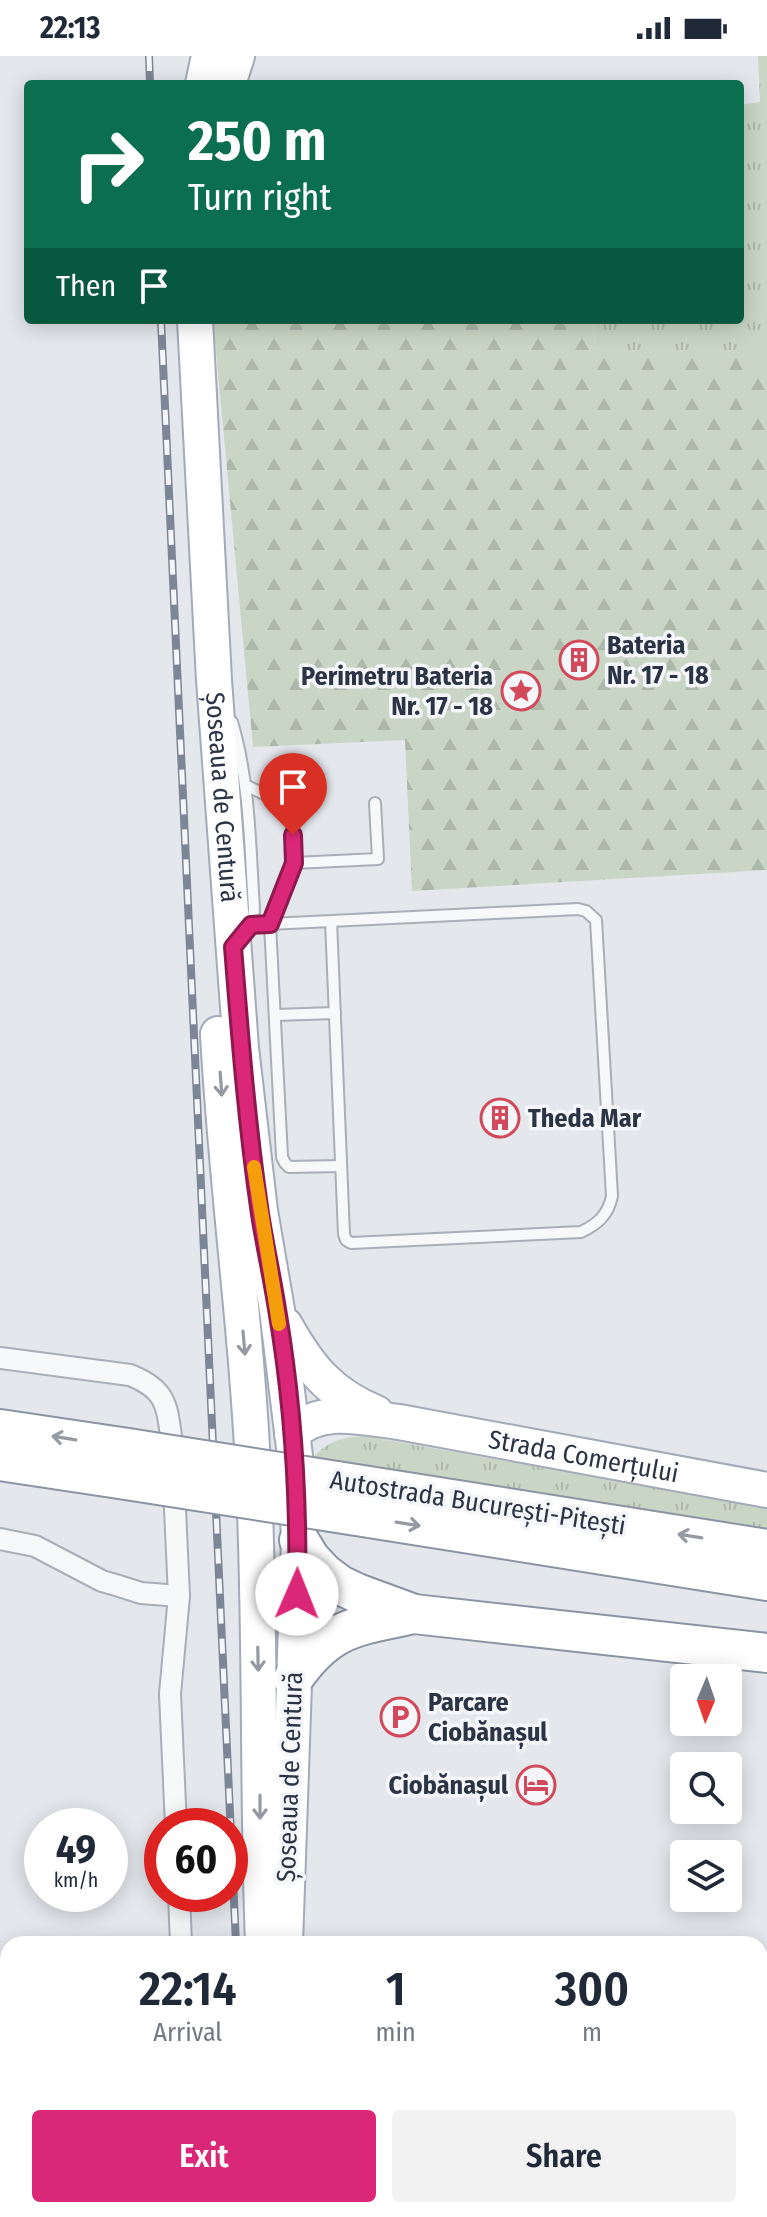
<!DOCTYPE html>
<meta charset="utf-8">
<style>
body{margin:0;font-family:"Fira Sans Condensed",sans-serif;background:#f2f2f3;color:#1f2937;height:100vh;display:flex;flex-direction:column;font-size:30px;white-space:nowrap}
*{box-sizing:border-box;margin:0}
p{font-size:26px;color:#747a83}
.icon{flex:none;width:44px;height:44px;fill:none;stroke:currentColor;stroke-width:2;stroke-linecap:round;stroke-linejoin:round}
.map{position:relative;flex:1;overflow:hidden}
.drawer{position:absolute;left:0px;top:1880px;width:768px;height:282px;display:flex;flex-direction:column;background:#fff;border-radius:24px 24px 0 0;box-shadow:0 4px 20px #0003}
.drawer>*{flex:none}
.hud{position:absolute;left:24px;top:24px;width:720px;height:244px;border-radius:8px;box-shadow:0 4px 20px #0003;background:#0b6e4f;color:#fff;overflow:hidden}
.needle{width:52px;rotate:182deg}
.fabs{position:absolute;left:670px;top:1608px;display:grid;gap:16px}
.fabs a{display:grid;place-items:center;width:72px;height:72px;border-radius:8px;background:#fff;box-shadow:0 4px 20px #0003;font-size:40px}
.speed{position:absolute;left:24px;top:1752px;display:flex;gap:16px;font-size:40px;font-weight:700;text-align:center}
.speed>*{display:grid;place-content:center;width:104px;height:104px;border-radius:50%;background:#fff;box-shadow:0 4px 20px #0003;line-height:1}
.speed small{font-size:20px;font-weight:400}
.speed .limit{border:12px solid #d22;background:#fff;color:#111}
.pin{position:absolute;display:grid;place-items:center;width:68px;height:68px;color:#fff;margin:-82px -34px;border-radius:50% 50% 50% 0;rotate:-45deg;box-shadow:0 0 8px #0007}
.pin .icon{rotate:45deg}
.me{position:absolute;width:88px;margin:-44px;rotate:1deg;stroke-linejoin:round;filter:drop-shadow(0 0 6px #0008)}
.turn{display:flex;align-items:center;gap:28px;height:168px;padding:0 32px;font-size:36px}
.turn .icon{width:104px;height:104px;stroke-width:2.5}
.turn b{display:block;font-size:56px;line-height:68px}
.then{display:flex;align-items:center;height:76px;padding:0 32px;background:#0003;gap:16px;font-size:30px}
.eta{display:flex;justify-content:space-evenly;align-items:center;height:136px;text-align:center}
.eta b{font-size:48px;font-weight:600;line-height:56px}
.button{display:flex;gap:16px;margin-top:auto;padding:16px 32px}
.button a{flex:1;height:92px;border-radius:8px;background:#db2777;color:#fff;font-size:32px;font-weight:600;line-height:92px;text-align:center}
.button a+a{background:#f2f2f3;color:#1f2937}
.status{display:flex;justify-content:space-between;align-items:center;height:56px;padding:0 40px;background:#fff;direction:ltr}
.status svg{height:22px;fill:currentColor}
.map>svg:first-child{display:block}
.grass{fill:url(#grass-tufts)}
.forest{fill:url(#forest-firs)}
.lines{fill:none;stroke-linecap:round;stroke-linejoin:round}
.service-casing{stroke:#a9aeb7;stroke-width:14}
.minor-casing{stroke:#a9aeb7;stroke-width:24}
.tertiary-casing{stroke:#a9aeb7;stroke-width:30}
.primary-casing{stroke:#a3abb8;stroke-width:38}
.motorway-casing{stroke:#8b94a3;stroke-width:42}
.service{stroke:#f7f8fa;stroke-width:10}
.minor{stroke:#f7f8fa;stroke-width:20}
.tertiary{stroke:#f7f8fa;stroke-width:26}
.primary{stroke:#fff;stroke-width:34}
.motorway{stroke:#fff;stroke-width:38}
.rail-casing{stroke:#7d8696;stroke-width:8}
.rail{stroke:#f4f6f9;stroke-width:5;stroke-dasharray:15;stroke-linecap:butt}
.motorway-bridge-casing{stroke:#8b94a3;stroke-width:42;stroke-linecap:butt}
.motorway-bridge{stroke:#fff;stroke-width:38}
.oneway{stroke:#959aa2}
.route-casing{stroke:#8e194d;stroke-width:20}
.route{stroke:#db2777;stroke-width:14}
.slow{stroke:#f59e0b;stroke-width:14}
.labels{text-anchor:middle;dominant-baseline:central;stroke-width:7;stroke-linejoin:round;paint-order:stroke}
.poi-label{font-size:26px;font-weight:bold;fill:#2b3445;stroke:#f4f6f9;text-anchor:start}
.street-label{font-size:26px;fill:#2b3445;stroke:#f4f6f9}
</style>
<div class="status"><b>22:13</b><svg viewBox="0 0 49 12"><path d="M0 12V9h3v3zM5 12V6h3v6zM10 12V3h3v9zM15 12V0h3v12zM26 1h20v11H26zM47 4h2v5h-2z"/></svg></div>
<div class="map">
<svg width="767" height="2161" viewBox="0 0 767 2161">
<defs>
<pattern id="grass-tufts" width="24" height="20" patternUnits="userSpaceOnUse" patternTransform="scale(2)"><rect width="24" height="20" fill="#c9d6c5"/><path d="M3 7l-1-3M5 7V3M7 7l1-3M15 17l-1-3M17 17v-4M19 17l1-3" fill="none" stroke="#adb8ab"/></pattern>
<pattern id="forest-firs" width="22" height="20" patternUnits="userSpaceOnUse" patternTransform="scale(2)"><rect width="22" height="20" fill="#c9d6c5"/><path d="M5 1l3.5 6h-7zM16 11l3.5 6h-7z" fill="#adb8ab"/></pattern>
</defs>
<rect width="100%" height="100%" fill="#e4e7ec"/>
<g class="grass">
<path d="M758,0H767V300H596L593,264H740V49L760,46Z"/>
<path d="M364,1380L767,1451V1478L308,1406C328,1386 336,1382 364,1380Z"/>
<path d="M8,2075V2154H221V2161H0V2076Z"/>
</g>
<path class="forest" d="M213,264H593L596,300H767V814L412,835L405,684L253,691Z"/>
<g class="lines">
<defs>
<g id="service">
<path d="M232,666C250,726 250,791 254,853L253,863L247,874"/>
<path d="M245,729L291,751L294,807L270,868L282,1101L285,1107L289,1111L341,1110"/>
<path d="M294,807L378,803L375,747"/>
<path d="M251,869L578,853L586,855L596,864L612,1140C608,1159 598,1168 581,1176L351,1187L346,1184L344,1178L331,865"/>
<path d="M276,959L335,957"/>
<path d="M12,2161L13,2154"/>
</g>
<g id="minor">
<path d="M0,1302L130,1319C168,1334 167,1351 172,1388L179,1540L170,1638L176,1770"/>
<path d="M0,1483L35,1490L102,1525L119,1530L141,1537L179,1540"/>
<path d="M179,1838L181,1888"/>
<path d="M196,2154L197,2161"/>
</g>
<path id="tertiary" d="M760,2035H767"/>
<g id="primary">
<path d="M203,28L209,0"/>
<path d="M228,28L237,0"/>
<path id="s1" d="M195,264L214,624L241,992L260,1155L277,1254L295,1400L299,1484L285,1888"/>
<path d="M218,978C226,1130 248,1280 254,1432C261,1584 257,1736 263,1888"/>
<path d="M285,1269C309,1312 330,1338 376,1357"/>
<path id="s2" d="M292,1378C320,1349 363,1362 399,1366L767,1434"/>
<path d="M273,2154V2161"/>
<path d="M297,2154L298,2161"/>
</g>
<g id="motorway">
<path d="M0,1373L128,1392"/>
<path d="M0,1405L126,1424"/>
<path d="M337,1425L767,1493"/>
<path d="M331,1456L767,1525"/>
<path d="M299,1484L310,1502L324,1517L340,1529L357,1537L414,1558L767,1597"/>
<path d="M293,1623C330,1570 355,1571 414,1558"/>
</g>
</defs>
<use href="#service" class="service-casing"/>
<use href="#minor" class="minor-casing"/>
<use href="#tertiary" class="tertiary-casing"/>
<use href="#primary" class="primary-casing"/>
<use href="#motorway" class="motorway-casing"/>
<use href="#service" class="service"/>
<use href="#minor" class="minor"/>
<use href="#tertiary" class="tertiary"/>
<use href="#primary" class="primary"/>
<use href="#motorway" class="motorway"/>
<defs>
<g id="rail">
<path d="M149,0L150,28"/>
<path d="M161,264L236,1888"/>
<path d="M237,2154L238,2161"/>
</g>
</defs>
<use href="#rail" class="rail-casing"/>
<use href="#rail" class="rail"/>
<defs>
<g id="motorway-bridge">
<path d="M128,1392L337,1425"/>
<path d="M126,1424L331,1456"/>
</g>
</defs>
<use href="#motorway-bridge" class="motorway-bridge-casing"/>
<use href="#motorway-bridge" class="motorway-bridge"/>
</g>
<defs><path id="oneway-shaft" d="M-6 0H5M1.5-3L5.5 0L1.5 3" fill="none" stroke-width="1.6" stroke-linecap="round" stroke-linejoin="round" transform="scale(2)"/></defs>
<g class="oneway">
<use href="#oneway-shaft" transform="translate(221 1028) rotate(86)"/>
<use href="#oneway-shaft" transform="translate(244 1287) rotate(85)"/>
<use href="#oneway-shaft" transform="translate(64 1382) rotate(-171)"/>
<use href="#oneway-shaft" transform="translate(408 1468) rotate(9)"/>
<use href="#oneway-shaft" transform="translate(690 1480) rotate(-171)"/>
<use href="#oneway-shaft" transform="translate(258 1603) rotate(89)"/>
<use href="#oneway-shaft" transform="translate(260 1751) rotate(90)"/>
</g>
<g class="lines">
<defs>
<path id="route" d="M293,779L294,807L270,868L251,869L233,891C240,980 247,1069 260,1158C265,1190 272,1221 277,1253C293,1347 299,1443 297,1538"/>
</defs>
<use href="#route" class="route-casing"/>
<use href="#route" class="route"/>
<path class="slow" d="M254,1111L279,1268"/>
</g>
<defs>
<symbol id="building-ring" viewBox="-11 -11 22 22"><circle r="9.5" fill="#f4f6f9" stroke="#d1495b" stroke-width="1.5"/><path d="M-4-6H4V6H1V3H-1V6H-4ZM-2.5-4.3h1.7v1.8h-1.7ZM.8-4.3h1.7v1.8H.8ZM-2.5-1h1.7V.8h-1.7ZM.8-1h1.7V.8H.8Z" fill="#d1495b"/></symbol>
<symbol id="sight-ring" viewBox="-11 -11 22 22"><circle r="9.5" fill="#f4f6f9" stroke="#d1495b" stroke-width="1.5"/><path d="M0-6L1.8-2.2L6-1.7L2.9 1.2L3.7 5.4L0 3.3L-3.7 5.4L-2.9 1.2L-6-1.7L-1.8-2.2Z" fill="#d1495b"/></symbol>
<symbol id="parking-ring" viewBox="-11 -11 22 22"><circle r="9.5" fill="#f4f6f9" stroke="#d1495b" stroke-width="1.5"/><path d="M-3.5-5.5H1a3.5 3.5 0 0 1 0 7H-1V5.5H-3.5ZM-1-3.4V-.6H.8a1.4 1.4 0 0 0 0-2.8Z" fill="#d1495b"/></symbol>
<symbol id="hotel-ring" viewBox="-11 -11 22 22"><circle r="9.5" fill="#f4f6f9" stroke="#d1495b" stroke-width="1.5"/><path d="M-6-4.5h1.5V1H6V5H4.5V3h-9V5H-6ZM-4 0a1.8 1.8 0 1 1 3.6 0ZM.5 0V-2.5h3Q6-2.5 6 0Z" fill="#d1495b"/></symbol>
</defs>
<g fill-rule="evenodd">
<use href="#building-ring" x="557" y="582" width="44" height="44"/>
<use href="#sight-ring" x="499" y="613" width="44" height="44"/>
<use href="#building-ring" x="478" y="1040" width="44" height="44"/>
<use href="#parking-ring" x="378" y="1639" width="44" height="44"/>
<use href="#hotel-ring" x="514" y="1707" width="44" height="44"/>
</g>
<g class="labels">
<g class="poi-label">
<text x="607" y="589">Bateria<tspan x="607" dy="30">Nr. 17 - 18</tspan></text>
<text x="493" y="620" text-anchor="end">Perimetru Bateria<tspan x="493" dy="30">Nr. 17 - 18</tspan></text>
<text x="528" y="1062">Theda Mar</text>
<text x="428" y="1646">Parcare<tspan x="428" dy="30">Ciobănașul</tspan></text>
<text x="508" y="1729" text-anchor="end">Ciobănașul</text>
</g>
<g class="street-label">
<text stroke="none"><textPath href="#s1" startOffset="478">Șoseaua de Centură</textPath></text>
<text stroke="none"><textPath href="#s2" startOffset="300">Strada Comerțului</textPath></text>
<text transform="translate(478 1447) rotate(9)">Autostrada București-Pitești</text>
<text transform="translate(290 1721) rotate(-88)">Șoseaua de Centură</text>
</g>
</g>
</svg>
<div class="fabs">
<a><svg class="needle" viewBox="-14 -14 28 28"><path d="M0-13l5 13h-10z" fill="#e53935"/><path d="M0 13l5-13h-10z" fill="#747a83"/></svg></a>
<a><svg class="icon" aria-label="search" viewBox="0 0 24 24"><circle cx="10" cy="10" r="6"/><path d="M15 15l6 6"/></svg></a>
<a><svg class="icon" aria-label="layers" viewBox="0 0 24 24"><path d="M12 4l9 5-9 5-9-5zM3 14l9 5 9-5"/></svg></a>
</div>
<div class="speed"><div>49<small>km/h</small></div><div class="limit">60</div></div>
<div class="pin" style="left:293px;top:779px;background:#d93025"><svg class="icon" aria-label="arrive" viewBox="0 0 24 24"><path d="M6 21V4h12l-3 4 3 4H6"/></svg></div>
<svg class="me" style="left:297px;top:1538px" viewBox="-20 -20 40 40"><circle r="19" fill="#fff"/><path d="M0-13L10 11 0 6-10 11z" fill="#db2777"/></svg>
<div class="hud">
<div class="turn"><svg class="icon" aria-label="right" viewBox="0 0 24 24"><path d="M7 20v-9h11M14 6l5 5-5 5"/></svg><div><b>250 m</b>Turn right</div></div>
<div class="then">Then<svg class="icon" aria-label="arrive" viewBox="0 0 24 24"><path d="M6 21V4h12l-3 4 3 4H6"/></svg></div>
</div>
<section class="drawer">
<div class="eta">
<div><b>22:14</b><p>Arrival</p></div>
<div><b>1</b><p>min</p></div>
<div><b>300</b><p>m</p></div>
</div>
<div class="button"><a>Exit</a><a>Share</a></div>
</section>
</div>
